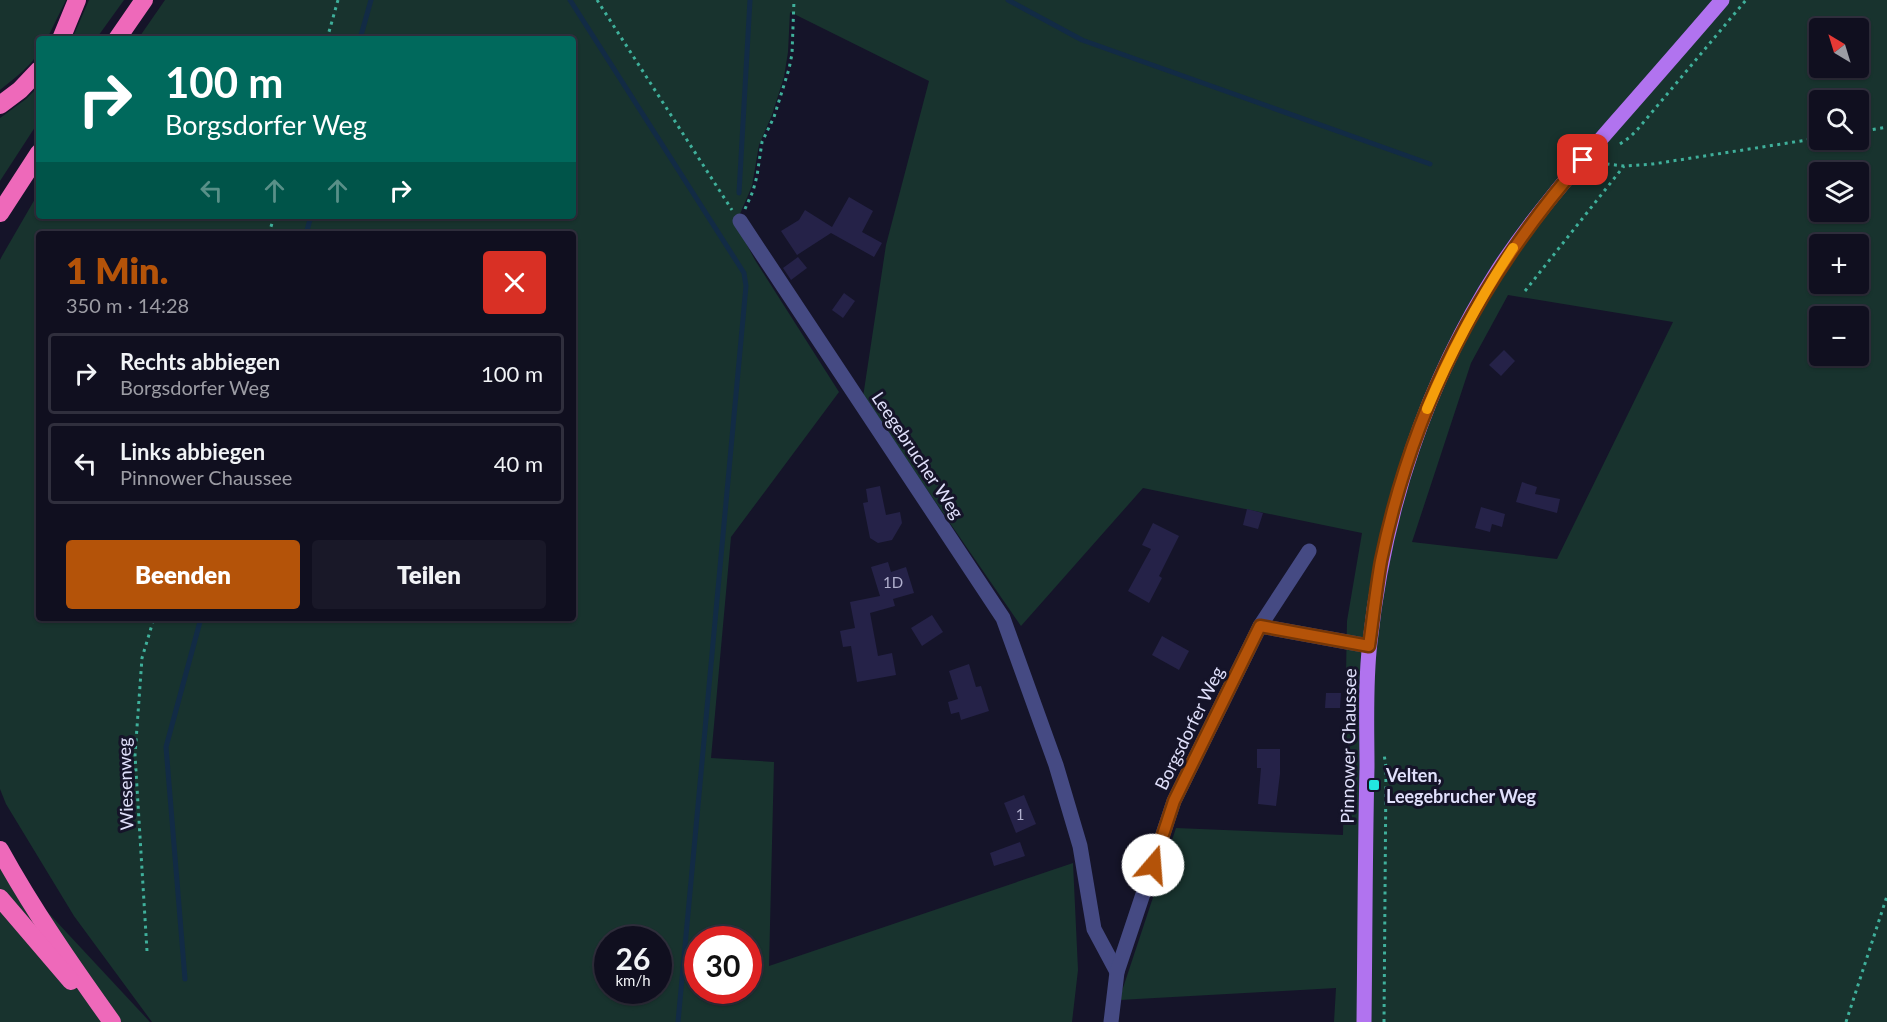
<!DOCTYPE html>
<html lang="de">
<meta charset="utf-8">
<style>
body{margin:0;font-family:Lato,sans-serif;background:#191828;color:#f1f3f6;height:100vh;display:flex;flex-direction:column;font-size:22px;white-space:nowrap}
*{box-sizing:border-box;margin:0}
p{font-size:20px;color:#9c9ca4}
.icon{flex:none;width:33px;height:33px;fill:none;stroke:currentColor;stroke-width:2;stroke-linecap:round;stroke-linejoin:round}
.map{position:relative;flex:1;overflow:hidden}
.side{position:absolute;left:36px;top:231px;width:540px;height:390px;display:flex;flex-direction:column;background:#100f1f;border-radius:6px;box-shadow:0 2px 4px #0004,0 0 0 2px #302f3d}
.side>*{flex:none}
.top-card{position:absolute;left:36px;top:36px;width:540px;height:183px;border-radius:6px;box-shadow:0 2px 4px #0004,0 0 0 2px #302f3d;background:#00695c;color:#fff;overflow:hidden}
.needle{width:39px;rotate:322deg}
.buttons{position:absolute;left:1809px;top:18px;display:grid;gap:12px}
.buttons a{display:grid;place-items:center;width:60px;height:60px;border-radius:6px;background:#100f1f;box-shadow:0 2px 4px #0004,0 0 0 2px #302f3d;font-size:30px}
.speed{position:absolute;left:594px;top:926px;display:flex;gap:12px;font-size:30px;font-weight:700;text-align:center}
.speed>*{display:grid;place-content:center;width:78px;height:78px;border-radius:50%;background:#100f1f;box-shadow:0 2px 4px #0004,0 0 0 2px #302f3d;line-height:1}
.speed small{font-size:15px;font-weight:400}
.speed .limit{border:9px solid #d22;background:#fff;color:#111}
.pin{position:absolute;display:grid;place-items:center;width:51px;height:51px;color:#fff;margin:-26px;border-radius:12px;box-shadow:0 3px 9px #0006}
.me{position:absolute;width:66px;margin:-33px;rotate:18deg;stroke-linejoin:round;filter:drop-shadow(0 0 4px #0008)}
.turn{display:flex;align-items:center;gap:21px;height:126px;padding:0 30px;font-size:27px}
.turn .icon{width:78px;height:78px;stroke-width:2.5}
.turn b{display:block;font-size:42px;line-height:51px}
.lanes{display:flex;align-items:center;height:57px;padding:0 30px;background:#0003;justify-content:center;gap:30px;direction:ltr}
.lanes .off{opacity:.35}
.round{display:grid;place-items:center;flex:none;width:63px;height:63px;border-radius:6px;background:#191828}
.head{display:flex;align-items:center;justify-content:space-between;height:102px;padding:0 30px}
h1{font-size:36px;font-weight:800;line-height:45px;color:#b45309}
.primary-button{display:flex;gap:12px;margin-top:auto;padding:12px 30px}
.primary-button a{flex:1;height:69px;border-radius:6px;background:#b45309;color:#fff;font-size:24px;font-weight:800;line-height:69px;text-align:center}
.primary-button a+a{background:#191828;color:#f1f3f6}
ul{padding:0;list-style:none}
li{display:flex;align-items:center;gap:18px;height:81px;margin:0 12px 9px;padding:0 18px;border:3px solid #302f3d;border-radius:6px}
li div{flex:1}
li b{display:block;font-size:22px}
li em{font-style:normal}
.map>svg:first-child{display:block}
.green{fill:#18332e;fill-rule:evenodd}
.lines{fill:none;stroke-linecap:round;stroke-linejoin:round}
.stream{stroke:#122b45;stroke-width:5}
.building{fill:#252248}
.path{stroke:#3fb09b;stroke-width:3;stroke-dasharray:3 4.5;stroke-linecap:butt}
.minor{stroke:#454a83;stroke-width:15}
.major{stroke:#b173ef;stroke-width:15}
.highway{stroke:#ee69ba;stroke-width:18}
.route-casing{stroke:#753606;stroke-width:15}
.route{stroke:#b45309;stroke-width:10}
.slow{stroke:#f59e0b;stroke-width:10}
.poi-dot{fill:#22e6e0;stroke:#151429;stroke-width:2}
.labels{text-anchor:middle;dominant-baseline:central;stroke-width:6;stroke-linejoin:round;paint-order:stroke}
.number-label{font-size:15px;fill:#b1b0ce}
.street-label{font-size:18px;fill:#e0e0fb;stroke:#151429}
.poi-label{font-size:18px;font-weight:bold;fill:#e0e0fb;stroke:#151429;text-anchor:start}
</style>
<div class="map">
<svg width="1887" height="1022" viewBox="0 0 1887 1022">
<rect width="100%" height="100%" fill="#151429"/>
<g class="green">
<path d="M0,0H66L47,39H39C39,42 40,46 39,49C36,63 11,81 0,90Z"/>
<path d="M89,0H124L96,39H72Z"/>
<path d="M165,0H1887V1022H1334L1336,988L1119,1000L1176,828L1343,835L1347,621L1362,533L1143,488L1021,626L863,397L886,245L929,81L790,12L788,52L784,77L772,115L759,145L752,186L740,214L739,230L755,260L839,392L731,537L711,758L774,762L769,966L1073,863L1078,970L1072,1022H152L74,916L6,804L0,789V260L2,256L39,192V216H573V39H138ZM1820,28H1858V68H1820ZM1820,100H1858V140H1820ZM1820,172H1858V212H1820ZM39,234H573V618H39ZM1820,244H1858V284H1820ZM1508,295L1673,322L1557,559L1412,542L1471,363ZM1820,316H1858V356H1820ZM608,939H658V990H608ZM698,939H748V990H698Z"/>
<path d="M39,86V121L0,181V118L26,99Z"/>
<path d="M0,861L150,1022H0Z"/>
</g>
<g class="lines">
<g class="stream">
<path d="M570,0L744,273L746,286L678,1022"/>
<path d="M1008,0L1082,40L1430,164"/>
<path d="M360,39L371,0"/>
<path d="M739,193L750,0"/>
<path d="M306,234L311,216"/>
<path d="M185,979L166,747L201,618"/>
</g>
</g>
<g class="building">
<path d="M849,197L873,211L862,232L882,243L874,257L831,233L797,255L781,231L799,220L805,210L832,227Z"/>
<path d="M798,257L807,268L791,280L783,268Z"/>
<path d="M844,293L855,301L843,318L832,310Z"/>
<path d="M1504,350L1515,361L1501,376L1489,365Z"/>
<path d="M1522,482L1537,487L1535,494L1560,499L1557,513L1516,502Z"/>
<path d="M880,486L886,515L900,512L902,523L892,540L878,543L870,538L863,503L868,502L866,489Z"/>
<path d="M1481,507L1505,514L1502,527L1492,524L1490,532L1475,528Z"/>
<path d="M1247,509L1263,513L1258,529L1243,525Z"/>
<path d="M1153,523L1179,536L1159,576L1162,578L1149,603L1128,591L1151,549L1142,545Z"/>
<path d="M888,562L891,572L906,567L914,593L893,599L895,606L870,613L878,656L892,653L896,675L857,682L851,646L843,647L840,631L855,628L850,602L880,596L871,567Z"/>
<path d="M932,615L943,632L922,646L911,628Z"/>
<path d="M1162,636L1189,651L1179,670L1152,655Z"/>
<path d="M969,664L976,687L981,686L989,711L961,720L959,712L951,714L948,702L958,699L949,671Z"/>
<path d="M1326,693H1341L1340,708H1325Z"/>
<path d="M1257,749H1280V774L1276,806L1258,804L1261,768H1257Z"/>
<path d="M1024,795L1036,824L1016,833L1004,803Z"/>
<path d="M1020,842L1025,856L994,866L990,853Z"/>
</g>
<g class="lines">
<g class="path">
<path d="M597,0L732,210"/>
<path d="M327,39L338,0"/>
<path d="M1858,132L1887,127"/>
<path d="M1620,144L1630,137L1637,130L1746,0"/>
<path d="M1599,163L1624,166L1653,164L1820,138"/>
<path d="M745,209L753,191L757,176L762,142L774,117L789,69L792,54L794,0"/>
<path d="M269,234L274,216"/>
<path d="M1525,291L1624,166"/>
<path d="M147,951L135,755L142,658L154,618"/>
<path d="M1384,1022L1386,767L1384,754"/>
<path d="M1846,1022L1887,896"/>
</g>
<g class="minor">
<path d="M740,221L1003,618L1056,765L1080,846L1094,929L1117,972"/>
<path d="M1260,626L1369,646"/>
<path d="M1111,1022L1117,972L1174,801L1260,626L1309,551"/>
</g>
<path class="major" d="M1364,1022C1365,937 1365,852 1367,767C1367,726 1365,683 1370,642C1384,511 1426,382 1498,270C1532,218 1573,171 1614,124C1650,83 1686,42 1722,0"/>
<g class="highway">
<path d="M61,39L77,0"/>
<path d="M117,39L144,0"/>
<path d="M0,105L20,90L39,70"/>
<path d="M0,213L39,153"/>
<path d="M0,850C33,910 72,966 112,1022"/>
<path d="M0,898L71,981"/>
</g>
</g>
<g class="lines">
<defs>
<path id="route" d="M1153,865L1174,801L1260,626L1369,646C1373,618 1376,589 1381,561C1413,406 1479,279 1583,160"/>
</defs>
<use href="#route" class="route-casing"/>
<use href="#route" class="route"/>
<path class="slow" d="M1427,409C1451,352 1479,299 1513,248"/>
</g>
<rect class="poi-dot" x="1368" y="779" width="12" height="12" rx="3"/>
<g class="labels">
<g class="number-label">
<text x="893" y="582">1D</text>
<text x="1020" y="814">1</text>
</g>
<g class="street-label">
<text transform="translate(918 455) rotate(56)">Leegebrucher Weg</text>
<text transform="translate(1189 728) rotate(-64)">Borgsdorfer Weg</text>
<text transform="translate(1348 746) rotate(-89)">Pinnower Chaussee</text>
<text transform="translate(125 784) rotate(-92)">Wiesenweg</text>
</g>
<g class="poi-label">
<text x="1386" y="775">Velten,<tspan x="1386" dy="21">Leegebrucher Weg</tspan></text>
</g>
</g>
</svg>
<div class="buttons">
<a><svg class="needle" viewBox="-14 -14 28 28"><path d="M0-13l5 13h-10z" fill="#e53935"/><path d="M0 13l5-13h-10z" fill="#9c9ca4"/></svg></a>
<a><svg class="icon" aria-label="search" viewBox="0 0 24 24"><circle cx="10" cy="10" r="6"/><path d="M15 15l6 6"/></svg></a>
<a><svg class="icon" aria-label="layers" viewBox="0 0 24 24"><path d="M12 4l9 5-9 5-9-5zM3 14l9 5 9-5"/></svg></a>
<a>+</a>
<a>−</a>
</div>
<div class="speed"><div>26<small>km/h</small></div><div class="limit">30</div></div>
<div class="pin" style="left:1583px;top:160px;background:#d93025"><svg class="icon" aria-label="arrive" viewBox="0 0 24 24"><path d="M6 21V4h12l-3 4 3 4H6"/></svg></div>
<svg class="me" style="left:1153px;top:865px" viewBox="-20 -20 40 40"><circle r="19" fill="#fff"/><path d="M0-13L10 11 0 6-10 11z" fill="#b45309"/></svg>
<div class="top-card">
<div class="turn"><svg class="icon" aria-label="right" viewBox="0 0 24 24"><path d="M7 20v-9h11M14 6l5 5-5 5"/></svg><div><b>100 m</b>Borgsdorfer Weg</div></div>
<div class="lanes"><svg class="icon off" aria-label="left" viewBox="0 0 24 24"><path d="M17 20v-9H6M10 6l-5 5 5 5"/></svg><svg class="icon off" aria-label="ahead" viewBox="0 0 24 24"><path d="M12 20V5M6 11l6-6 6 6"/></svg><svg class="icon off" aria-label="ahead" viewBox="0 0 24 24"><path d="M12 20V5M6 11l6-6 6 6"/></svg><svg class="icon" aria-label="right" viewBox="0 0 24 24"><path d="M7 20v-9h11M14 6l5 5-5 5"/></svg></div>
</div>
<section class="side">
<div class="head"><div><h1>1 Min.</h1><p>350 m · 14:28</p></div><a class="round" style="background:#d93025;color:#fff"><svg class="icon" aria-label="close" viewBox="0 0 24 24"><path d="M6 6l12 12M18 6L6 18"/></svg></a></div>
<ul>
<li><svg class="icon" aria-label="right" viewBox="0 0 24 24"><path d="M7 20v-9h11M14 6l5 5-5 5"/></svg><div><b>Rechts abbiegen</b><p>Borgsdorfer Weg</p></div><em>100 m</em></li>
<li><svg class="icon" aria-label="left" viewBox="0 0 24 24"><path d="M17 20v-9H6M10 6l-5 5 5 5"/></svg><div><b>Links abbiegen</b><p>Pinnower Chaussee</p></div><em>40 m</em></li>
</ul>
<div class="primary-button"><a>Beenden</a><a>Teilen</a></div>
</section>
</div>
